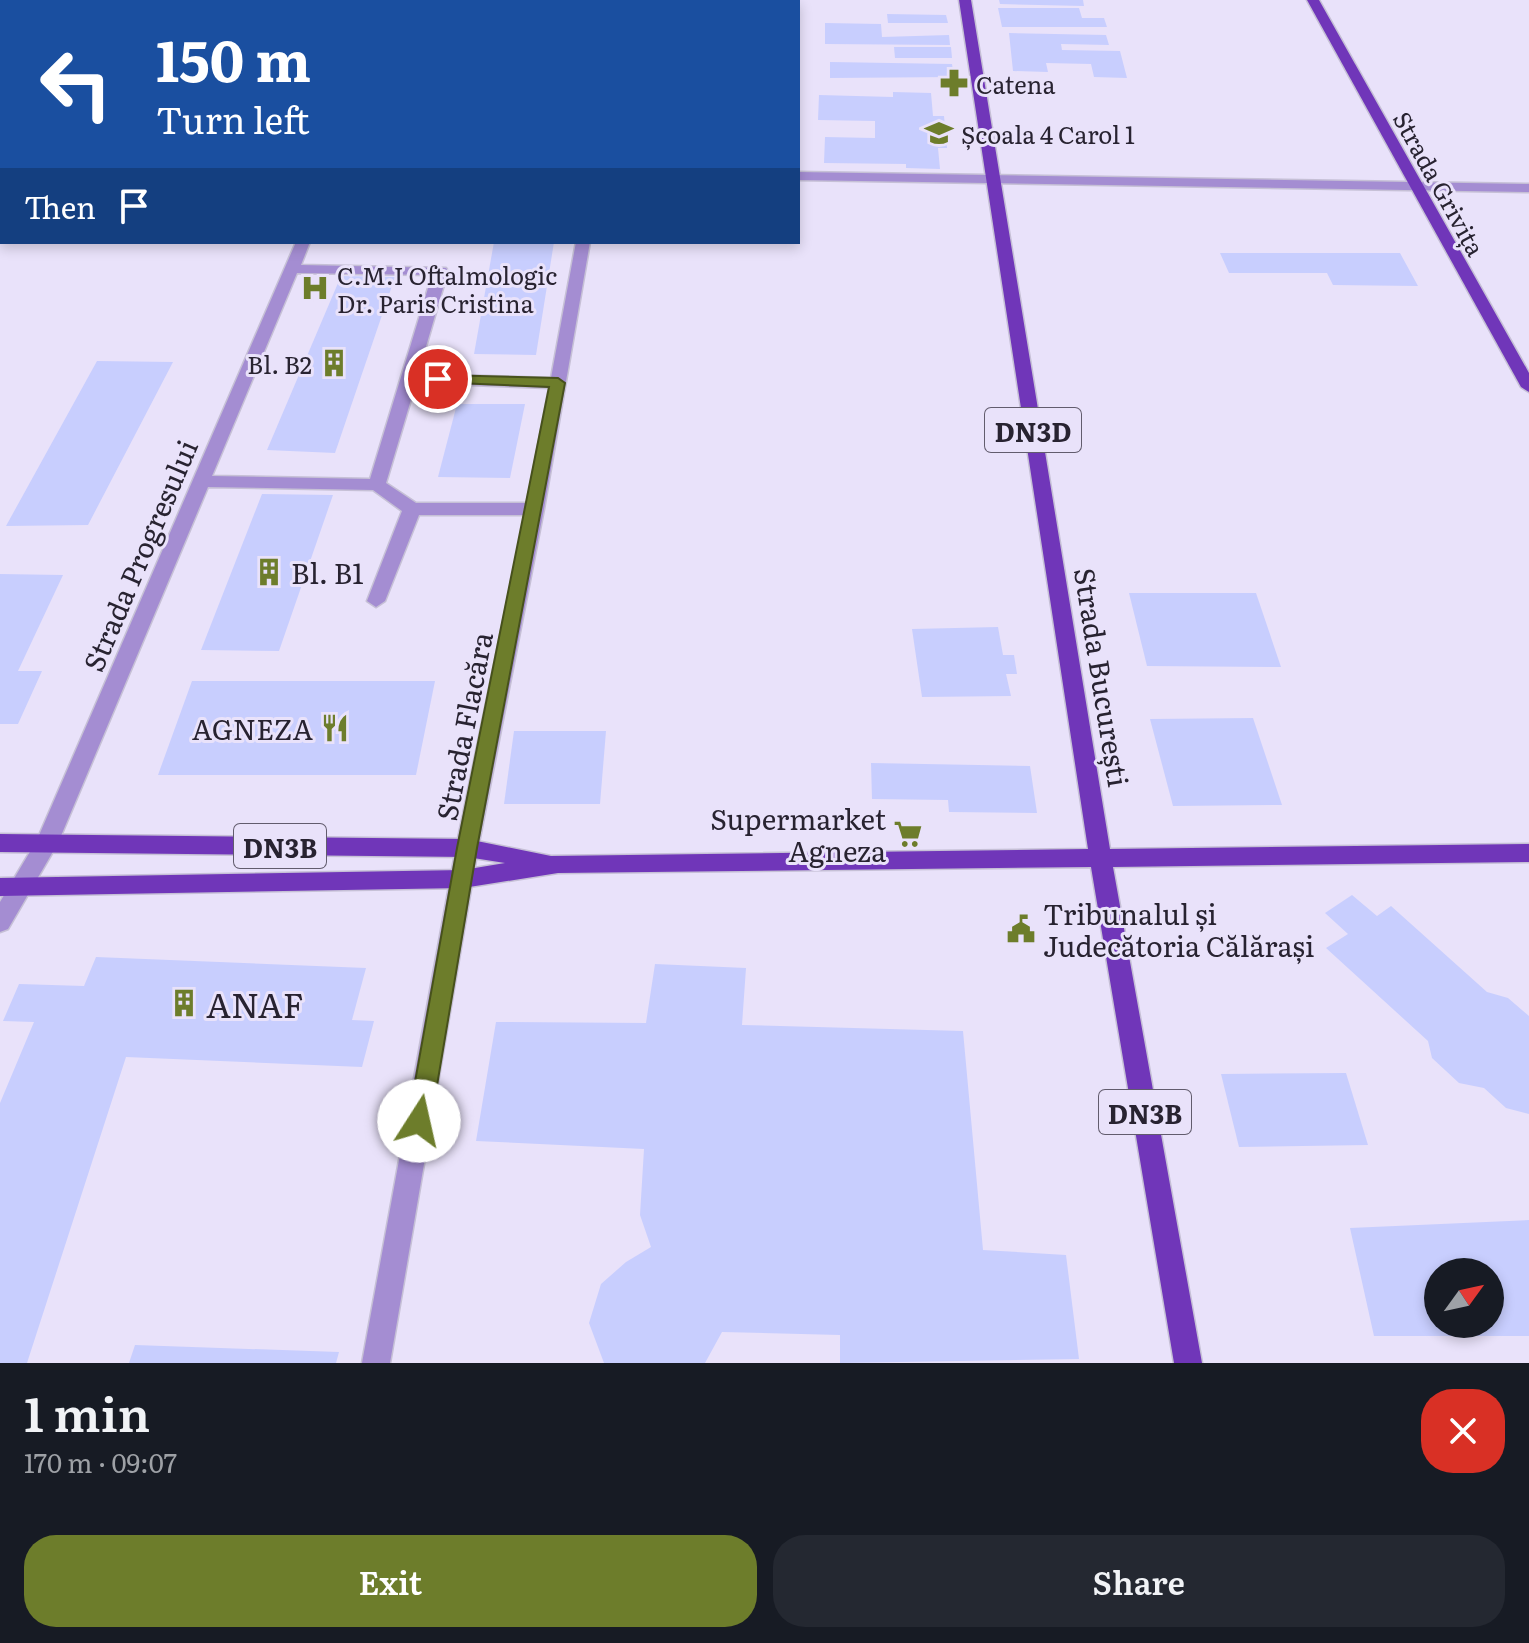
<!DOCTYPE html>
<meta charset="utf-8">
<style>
body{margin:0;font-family:Literata,serif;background:#242831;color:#f1f3f6;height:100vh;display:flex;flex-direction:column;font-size:30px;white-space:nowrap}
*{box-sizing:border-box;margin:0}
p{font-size:26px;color:#9ea1a6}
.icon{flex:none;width:44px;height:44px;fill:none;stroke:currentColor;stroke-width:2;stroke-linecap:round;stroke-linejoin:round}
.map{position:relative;height:1363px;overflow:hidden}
.drawer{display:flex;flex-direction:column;background:#171b24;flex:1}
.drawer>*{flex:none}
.hud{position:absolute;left:0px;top:0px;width:800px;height:244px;box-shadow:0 4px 12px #0003;background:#1a4fa0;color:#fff;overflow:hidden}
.needle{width:52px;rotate:57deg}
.fabs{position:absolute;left:1424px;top:1258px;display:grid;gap:16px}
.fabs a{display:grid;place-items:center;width:80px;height:80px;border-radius:50%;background:#171b24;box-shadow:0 4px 12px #0003;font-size:40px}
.pin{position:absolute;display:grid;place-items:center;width:68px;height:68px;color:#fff;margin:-34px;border:4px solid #fff;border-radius:50%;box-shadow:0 2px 8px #0007}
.me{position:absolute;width:88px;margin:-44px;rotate:10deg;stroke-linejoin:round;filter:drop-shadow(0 0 6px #0008)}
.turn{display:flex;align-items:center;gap:28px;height:168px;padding:0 24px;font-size:36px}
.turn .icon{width:104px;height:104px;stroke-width:2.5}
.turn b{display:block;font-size:56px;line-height:68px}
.then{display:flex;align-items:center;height:76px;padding:0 24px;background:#0003;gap:16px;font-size:30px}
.round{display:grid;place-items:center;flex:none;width:84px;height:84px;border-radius:32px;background:#242831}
.headline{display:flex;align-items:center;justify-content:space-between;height:136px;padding:0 24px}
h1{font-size:48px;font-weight:600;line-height:60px}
.cta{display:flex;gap:16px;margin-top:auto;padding:16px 24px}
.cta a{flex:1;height:92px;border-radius:32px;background:#6d7d2b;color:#fff;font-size:32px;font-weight:600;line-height:92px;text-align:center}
.cta a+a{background:#242831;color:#f1f3f6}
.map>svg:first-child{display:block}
.green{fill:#c6d984}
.building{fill:#c8cefe;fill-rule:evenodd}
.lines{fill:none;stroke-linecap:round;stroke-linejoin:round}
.minor-casing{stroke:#c6c0d6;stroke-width:3}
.major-casing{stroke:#c6c0d6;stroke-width:3}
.minor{fill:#a48dd2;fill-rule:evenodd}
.major{fill:#7036b9;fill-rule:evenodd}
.route{fill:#6d7d2b;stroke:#47511c;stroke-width:2}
.labels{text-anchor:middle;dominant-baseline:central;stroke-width:6;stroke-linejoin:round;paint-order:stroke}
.far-poi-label{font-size:24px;fill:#282331;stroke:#e9e2fa;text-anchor:start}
.far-street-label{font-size:24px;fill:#282331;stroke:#e9e2fa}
.shield{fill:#e9e2fa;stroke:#625c6d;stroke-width:2}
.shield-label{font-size:26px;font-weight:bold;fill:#282331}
.street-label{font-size:28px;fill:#282331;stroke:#e9e2fa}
.poi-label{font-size:28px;fill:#282331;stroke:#e9e2fa;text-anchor:start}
.near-poi-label{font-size:34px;fill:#282331;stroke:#e9e2fa;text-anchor:start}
</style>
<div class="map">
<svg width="1529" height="1363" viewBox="0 0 1529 1363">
<rect width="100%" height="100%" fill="#e9e2fa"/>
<path class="green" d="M0,0H209L2,2L0,89Z"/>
<g class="building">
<path d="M999,0H1083L1084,6L1000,4Z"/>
<path d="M998,8H1079L1082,18H1104L1107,27H1002Z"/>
<path d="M887,14L946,15L948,23H888Z"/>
<path d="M825,23L881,24L882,37L949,35L950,45L825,44Z"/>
<path d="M1009,33L1106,35L1109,45L1061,44L1062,50L1120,51L1127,78L1094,77L1091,64L1046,63L1048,72L1013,71Z"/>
<path d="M894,47H951L952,58H895Z"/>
<path d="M830,62L952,64L954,77L830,78Z"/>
<path d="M893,92L931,93L933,116H944L947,148H938L940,169L906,168V164L824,163L825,137L875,138V121L818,120L819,95L893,97Z"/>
<path d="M494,242H554L536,355L474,354Z"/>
<path d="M1220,253H1400L1418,286L1333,285L1327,273H1229Z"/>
<path d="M341,276L395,277L335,453L267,450Z"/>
<path d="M97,361L173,362L88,525L6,526Z"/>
<path d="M457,404H525L510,478L438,477Z"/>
<path d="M262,494L333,495L279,651L201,650Z"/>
<path d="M0,574L63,575L18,671H42L18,724H0Z"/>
<path d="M1129,593H1256L1281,667L1147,666Z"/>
<path d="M998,627L1003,655H1014L1017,674H1006L1011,696L922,697L912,629Z"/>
<path d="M192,681H435L416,775H158Z"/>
<path d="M1253,718L1282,805L1173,806L1150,719Z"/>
<path d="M514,731H606L600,804H504Z"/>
<path d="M871,763L1030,766L1037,813L949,812L948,800L872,799Z"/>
<path d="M1352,895L1377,916L1391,906L1487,992L1508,998L1529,1016V1114L1506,1108L1484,1088L1459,1083L1432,1058L1428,1041L1326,948L1348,934L1325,913Z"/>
<path d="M96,957L366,968L352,1020L374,1021L362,1067L126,1057L27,1363H0V1103L34,1022L3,1021L19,984L84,986Z"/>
<path d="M655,964L746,968L742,1025L963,1031L983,1250L1066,1255L1079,1359L840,1363V1335L722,1332L705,1363H604L589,1323L601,1284L626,1262L651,1247L640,1215L644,1149L476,1141L496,1022L646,1023Z"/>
<path d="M1346,1073L1368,1145L1239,1147L1221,1074Z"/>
<path d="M1529,1220V1336H1374L1350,1228ZM1438,1272H1490V1324H1438Z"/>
<path d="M135,1345L339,1352L336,1363H129Z"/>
</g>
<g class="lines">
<defs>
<g id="minor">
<path d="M401,0H413L400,2Z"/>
<path d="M620,0H632L619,2Z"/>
<path d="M798,172L1529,184V192L798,180Z"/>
<path d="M296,242H310L301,265L446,268L448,271L418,374L551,378L576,242H590L544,509L478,848L390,1363H362L456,848L525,515H419L385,601L376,607L367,601L402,511L373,490L208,487L58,843L8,929L0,932V902L37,840ZM297,273L432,275L370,479L212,476ZM416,383L549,388L527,503H416L386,483Z"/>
</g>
<g id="major">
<path d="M959,0H971L1110,849L1529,844V862L1113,867L1202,1363H1174L1091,867L558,873L463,888L0,896V878L463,870L505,863L467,857L0,852V834L467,839L551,856L1088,849Z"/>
<path d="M1307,0H1319L1529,373V392L1521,387Z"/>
</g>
</defs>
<use href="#minor" class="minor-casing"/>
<use href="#major" class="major-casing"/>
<use href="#minor" class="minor"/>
<use href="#major" class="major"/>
</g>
<path class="route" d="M438,375L558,378L565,383L477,848L431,1121L428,1129L419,1132L411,1129L408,1121L457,848L549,387L433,382L430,379Z"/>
<defs>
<symbol id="pharmacy-bare" viewBox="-9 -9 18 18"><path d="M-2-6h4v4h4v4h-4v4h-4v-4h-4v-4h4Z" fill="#6d7d2b" stroke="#e9e2fa" stroke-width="2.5" paint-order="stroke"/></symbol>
<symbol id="school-bare" viewBox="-9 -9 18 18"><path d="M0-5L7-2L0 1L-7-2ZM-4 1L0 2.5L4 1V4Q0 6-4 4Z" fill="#6d7d2b" stroke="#e9e2fa" stroke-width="2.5" paint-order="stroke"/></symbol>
<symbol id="hospital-bare" viewBox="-9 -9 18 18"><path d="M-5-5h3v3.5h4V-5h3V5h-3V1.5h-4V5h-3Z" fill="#6d7d2b" stroke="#e9e2fa" stroke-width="2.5" paint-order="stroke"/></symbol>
<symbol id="building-bare" viewBox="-9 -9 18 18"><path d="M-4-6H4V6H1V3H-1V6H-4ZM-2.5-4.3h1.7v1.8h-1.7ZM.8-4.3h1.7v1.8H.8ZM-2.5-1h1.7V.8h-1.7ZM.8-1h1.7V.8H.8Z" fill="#6d7d2b" stroke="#e9e2fa" stroke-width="2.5" paint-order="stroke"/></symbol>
<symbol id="restaurant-bare" viewBox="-9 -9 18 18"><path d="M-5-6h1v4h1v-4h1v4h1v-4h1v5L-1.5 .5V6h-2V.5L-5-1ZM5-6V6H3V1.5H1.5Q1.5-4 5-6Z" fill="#6d7d2b" stroke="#e9e2fa" stroke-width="2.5" paint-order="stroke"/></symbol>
<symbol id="supermarket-bare" viewBox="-9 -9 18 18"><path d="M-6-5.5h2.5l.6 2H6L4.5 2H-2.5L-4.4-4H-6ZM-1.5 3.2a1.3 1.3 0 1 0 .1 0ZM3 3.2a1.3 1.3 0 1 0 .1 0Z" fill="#6d7d2b" stroke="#e9e2fa" stroke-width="2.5" paint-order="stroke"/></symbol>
<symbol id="civic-bare" viewBox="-9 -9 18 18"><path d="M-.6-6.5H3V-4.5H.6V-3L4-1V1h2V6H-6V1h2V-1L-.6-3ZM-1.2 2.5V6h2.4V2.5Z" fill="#6d7d2b" stroke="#e9e2fa" stroke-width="2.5" paint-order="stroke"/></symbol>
</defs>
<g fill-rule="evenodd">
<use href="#pharmacy-bare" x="934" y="63" width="40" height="40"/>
<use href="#school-bare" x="919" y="113" width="40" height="40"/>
<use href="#hospital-bare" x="295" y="268" width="40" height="40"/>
<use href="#building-bare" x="314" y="343" width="40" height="40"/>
<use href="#building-bare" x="249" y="552" width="40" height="40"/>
<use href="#restaurant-bare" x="315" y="708" width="40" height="40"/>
<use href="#supermarket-bare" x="888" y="814" width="40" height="40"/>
<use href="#civic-bare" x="1001" y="909" width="40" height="40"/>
<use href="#building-bare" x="164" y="983" width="40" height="40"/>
</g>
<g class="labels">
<g class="far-poi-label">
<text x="976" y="83">Catena</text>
<text x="961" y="133">Școala 4 Carol 1</text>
<text x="337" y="274">C.M.I Oftalmologic<tspan x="337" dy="28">Dr. Paris Cristina</tspan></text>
<text x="312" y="363" text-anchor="end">Bl. B2</text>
</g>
<g class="far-street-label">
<text transform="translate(1440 183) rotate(61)">Strada Grivița</text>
</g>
<g class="shield">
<rect x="985" y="408" width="96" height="44" rx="6"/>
<rect x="234" y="824" width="92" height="44" rx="6"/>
<rect x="1099" y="1090" width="92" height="44" rx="6"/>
</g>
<g class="shield-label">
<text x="1033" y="430">DN3D</text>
<text x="280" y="846">DN3B</text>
<text x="1145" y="1112">DN3B</text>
</g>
<g class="street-label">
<text transform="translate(139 555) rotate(-67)">Strada Progresului</text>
<text transform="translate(1103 677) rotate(81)">Strada București</text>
<text transform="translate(463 726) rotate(-79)">Strada Flacăra</text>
</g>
<g class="poi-label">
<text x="291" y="572">Bl. B1</text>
<text x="313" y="728" text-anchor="end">AGNEZA</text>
<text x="886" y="818" text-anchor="end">Supermarket<tspan x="886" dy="32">Agneza</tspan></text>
<text x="1043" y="913">Tribunalul și<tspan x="1043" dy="32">Judecătoria Călărași</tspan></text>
</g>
<g class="near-poi-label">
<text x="206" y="1003">ANAF</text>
</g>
</g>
</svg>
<div class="fabs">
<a><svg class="needle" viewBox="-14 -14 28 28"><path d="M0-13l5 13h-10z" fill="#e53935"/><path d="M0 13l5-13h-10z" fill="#9ea1a6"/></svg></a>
</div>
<div class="pin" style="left:438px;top:379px;background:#d93025"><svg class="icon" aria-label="arrive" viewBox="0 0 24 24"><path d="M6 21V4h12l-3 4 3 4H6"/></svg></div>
<svg class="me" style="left:419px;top:1121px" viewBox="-20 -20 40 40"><circle r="19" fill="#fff"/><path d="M0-13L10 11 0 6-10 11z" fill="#6d7d2b"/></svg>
<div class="hud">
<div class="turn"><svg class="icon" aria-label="left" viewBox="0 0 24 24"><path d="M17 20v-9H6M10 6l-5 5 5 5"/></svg><div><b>150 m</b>Turn left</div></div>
<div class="then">Then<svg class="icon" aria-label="arrive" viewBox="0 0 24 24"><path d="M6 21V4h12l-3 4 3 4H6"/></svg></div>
</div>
</div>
<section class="drawer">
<div class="headline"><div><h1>1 min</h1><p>170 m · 09:07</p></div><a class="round" style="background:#d93025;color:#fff"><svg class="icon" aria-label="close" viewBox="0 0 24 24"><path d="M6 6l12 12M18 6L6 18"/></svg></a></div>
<div class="cta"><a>Exit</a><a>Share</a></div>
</section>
